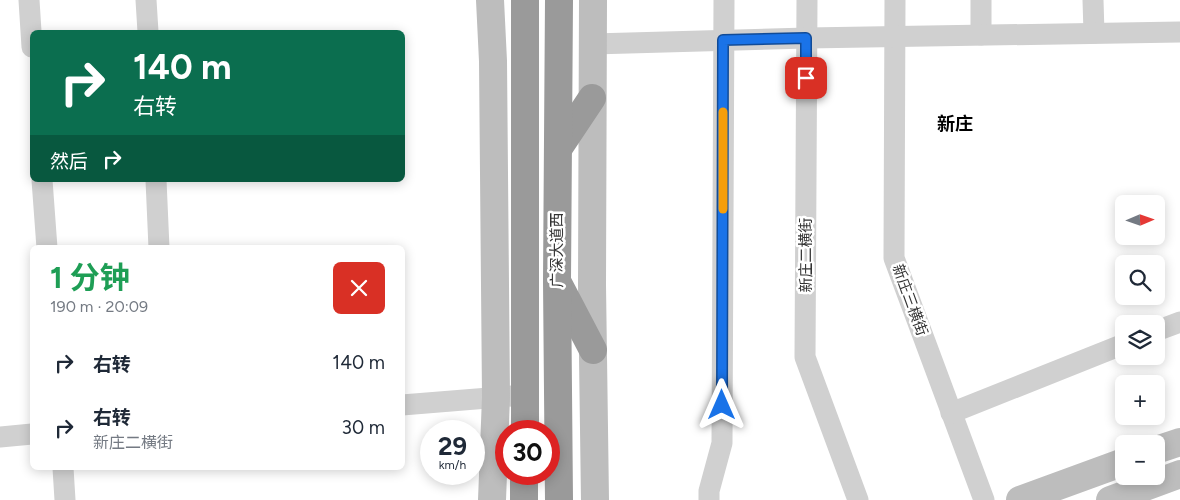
<!DOCTYPE html>
<html lang="zh">
<meta charset="utf-8">
<style>
body{margin:0;font-family:Figtree,"Noto Sans SC",sans-serif;background:#f6f6f7;color:#1f2937;height:100vh;display:flex;flex-direction:column;font-size:19px;white-space:nowrap}
*{box-sizing:border-box;margin:0}
p{font-size:16px;color:#747a83}
.icon{flex:none;width:28px;height:28px;fill:none;stroke:currentColor;stroke-width:2;stroke-linecap:round;stroke-linejoin:round}
.map{position:relative;flex:1;overflow:hidden}
.sheet{position:absolute;left:30px;top:245px;width:375px;height:225px;display:flex;flex-direction:column;background:#fff;border-radius:8px;box-shadow:0 2px 12px #0003}
.sheet>*{flex:none}
.banner{position:absolute;left:30px;top:30px;width:375px;height:152px;border-radius:8px;box-shadow:0 2px 12px #0003;background:#0b6e4f;color:#fff;overflow:hidden}
.needle{width:32px;rotate:88deg}
.tools{position:absolute;left:1115px;top:195px;display:grid;gap:10px}
.tools a{display:grid;place-items:center;width:50px;height:50px;border-radius:8px;background:#fff;box-shadow:0 2px 12px #0003;font-size:25px}
.speed{position:absolute;left:420px;top:420px;display:flex;gap:10px;font-size:25px;font-weight:700;text-align:center}
.speed>*{display:grid;place-content:center;width:65px;height:65px;border-radius:50%;background:#fff;box-shadow:0 2px 12px #0003;line-height:1}
.speed small{font-size:12px;font-weight:400}
.speed .limit{border:8px solid #d22;background:#fff;color:#111}
.pin{position:absolute;display:grid;place-items:center;width:42px;height:42px;color:#fff;margin:-21px;border-radius:10px;box-shadow:0 2px 8px #0006}
.me{position:absolute;width:55px;margin:-28px;rotate:0deg;stroke-linejoin:round;filter:drop-shadow(0 0 4px #0008)}
.turn{display:flex;align-items:center;gap:18px;height:105px;padding:0 20px;font-size:22px}
.turn .icon{width:65px;height:65px;stroke-width:2.5}
.turn b{display:block;font-size:35px;line-height:42px}
.then{display:flex;align-items:center;height:48px;padding:0 20px;background:#0003;gap:10px;font-size:19px}
.round{display:grid;place-items:center;flex:none;width:52px;height:52px;border-radius:8px;background:#f6f6f7}
.overview{display:flex;align-items:center;justify-content:space-between;height:85px;padding:0 20px}
h1{font-size:30px;font-weight:700;line-height:38px;color:#1e9e55}
ul{padding:0;list-style:none}
li{display:flex;align-items:center;gap:15px;height:65px;padding:0 20px}
li div{flex:1}
li b{display:block;font-size:19px}
li em{font-style:normal}
.map>svg:first-child{display:block}
.lines{fill:none;stroke-linecap:round;stroke-linejoin:round}
.street{stroke:#d0d0d0;stroke-width:21}
.secondary{stroke:#bdbdbd;stroke-width:28}
.highway{stroke:#9a9a9a;stroke-width:28}
.route-casing{stroke:#114b97;stroke-width:12}
.route{stroke:#1a73e8;stroke-width:9}
.slow{stroke:#f59e0b;stroke-width:9}
.labels{text-anchor:middle;dominant-baseline:central;stroke-width:5;stroke-linejoin:round;paint-order:stroke}
.street-label{font-size:15px;fill:#333;stroke:#fff}
.quarter-label{font-size:18px;font-weight:bold;fill:#000;stroke:#fff}
</style>
<div class="map">
<svg width="1180" height="500" viewBox="0 0 1180 500">
<rect width="100%" height="100%" fill="#fff"/>
<g class="lines">
<g class="street">
<path d="M29,0L32,47"/>
<path d="M146,0L148,32"/>
<path d="M807,0L805,357L858,500"/>
<path d="M895,0L894,258L984,500"/>
<path d="M981,0V35"/>
<path d="M1093,0L1094,33"/>
<path d="M593,44L807,38L1180,32"/>
<path d="M42,180L47,248"/>
<path d="M156,180L159,248"/>
<path d="M1156,331L1180,322"/>
<path d="M402,405L512,396"/>
<path d="M951,413L1124,344"/>
<path d="M0,437L32,434"/>
<path d="M63,468L65,500"/>
<path d="M709,500V491L722,443L724,0"/>
</g>
<g class="secondary">
<path d="M490,0L493,61L496,397L492,500"/>
<path d="M593,0L592,285L595,500"/>
<path d="M1156,450L1180,442"/>
<path d="M1020,500L1124,462"/>
<path d="M1110,500L1180,474"/>
</g>
<g class="highway">
<path d="M558,149L592,98"/>
<path d="M559,285L593,350"/>
<path d="M525,431V0"/>
<path d="M524,500V474"/>
<path d="M559,500L557,281L559,0"/>
</g>
</g>
<g class="lines">
<defs>
<path id="route" d="M722,405L723,40L806,38V78"/>
</defs>
<use href="#route" class="route-casing"/>
<use href="#route" class="route"/>
<path class="slow" d="M723,209V112"/>
</g>
<g class="labels">
<g class="street-label">
<text transform="translate(557 250) rotate(-90)">广深大道西</text>
<text transform="translate(806 255) rotate(-90)">新庄二横街</text>
<text transform="translate(910 300) rotate(70)">新庄三横街</text>
</g>
<g class="quarter-label">
<text x="955" y="124">新庄</text>
</g>
</g>
</svg>
<div class="tools">
<a><svg class="needle" viewBox="-14 -14 28 28"><path d="M0-13l5 13h-10z" fill="#e53935"/><path d="M0 13l5-13h-10z" fill="#747a83"/></svg></a>
<a><svg class="icon" aria-label="search" viewBox="0 0 24 24"><circle cx="10" cy="10" r="6"/><path d="M15 15l6 6"/></svg></a>
<a><svg class="icon" aria-label="layers" viewBox="0 0 24 24"><path d="M12 4l9 5-9 5-9-5zM3 14l9 5 9-5"/></svg></a>
<a>+</a>
<a>−</a>
</div>
<div class="speed"><div>29<small>km/h</small></div><div class="limit">30</div></div>
<div class="pin" style="left:806px;top:78px;background:#d93025"><svg class="icon" aria-label="arrive" viewBox="0 0 24 24"><path d="M6 21V4h12l-3 4 3 4H6"/></svg></div>
<svg class="me" style="left:722px;top:405px" viewBox="-20 -20 40 40"><path d="M0-17L14 15 0 8-14 15z" fill="#1a73e8" stroke="#fff" stroke-width="4"/></svg>
<div class="banner">
<div class="turn"><svg class="icon" aria-label="right" viewBox="0 0 24 24"><path d="M7 20v-9h11M14 6l5 5-5 5"/></svg><div><b>140 m</b>右转</div></div>
<div class="then">然后<svg class="icon" aria-label="right" viewBox="0 0 24 24"><path d="M7 20v-9h11M14 6l5 5-5 5"/></svg></div>
</div>
<section class="sheet">
<div class="overview"><div><h1>1 分钟</h1><p>190 m · 20:09</p></div><a class="round" style="background:#d93025;color:#fff"><svg class="icon" aria-label="close" viewBox="0 0 24 24"><path d="M6 6l12 12M18 6L6 18"/></svg></a></div>
<ul>
<li><svg class="icon" aria-label="right" viewBox="0 0 24 24"><path d="M7 20v-9h11M14 6l5 5-5 5"/></svg><div><b>右转</b></div><em>140 m</em></li>
<li><svg class="icon" aria-label="right" viewBox="0 0 24 24"><path d="M7 20v-9h11M14 6l5 5-5 5"/></svg><div><b>右转</b><p>新庄二横街</p></div><em>30 m</em></li>
</ul>
</section>
</div>
